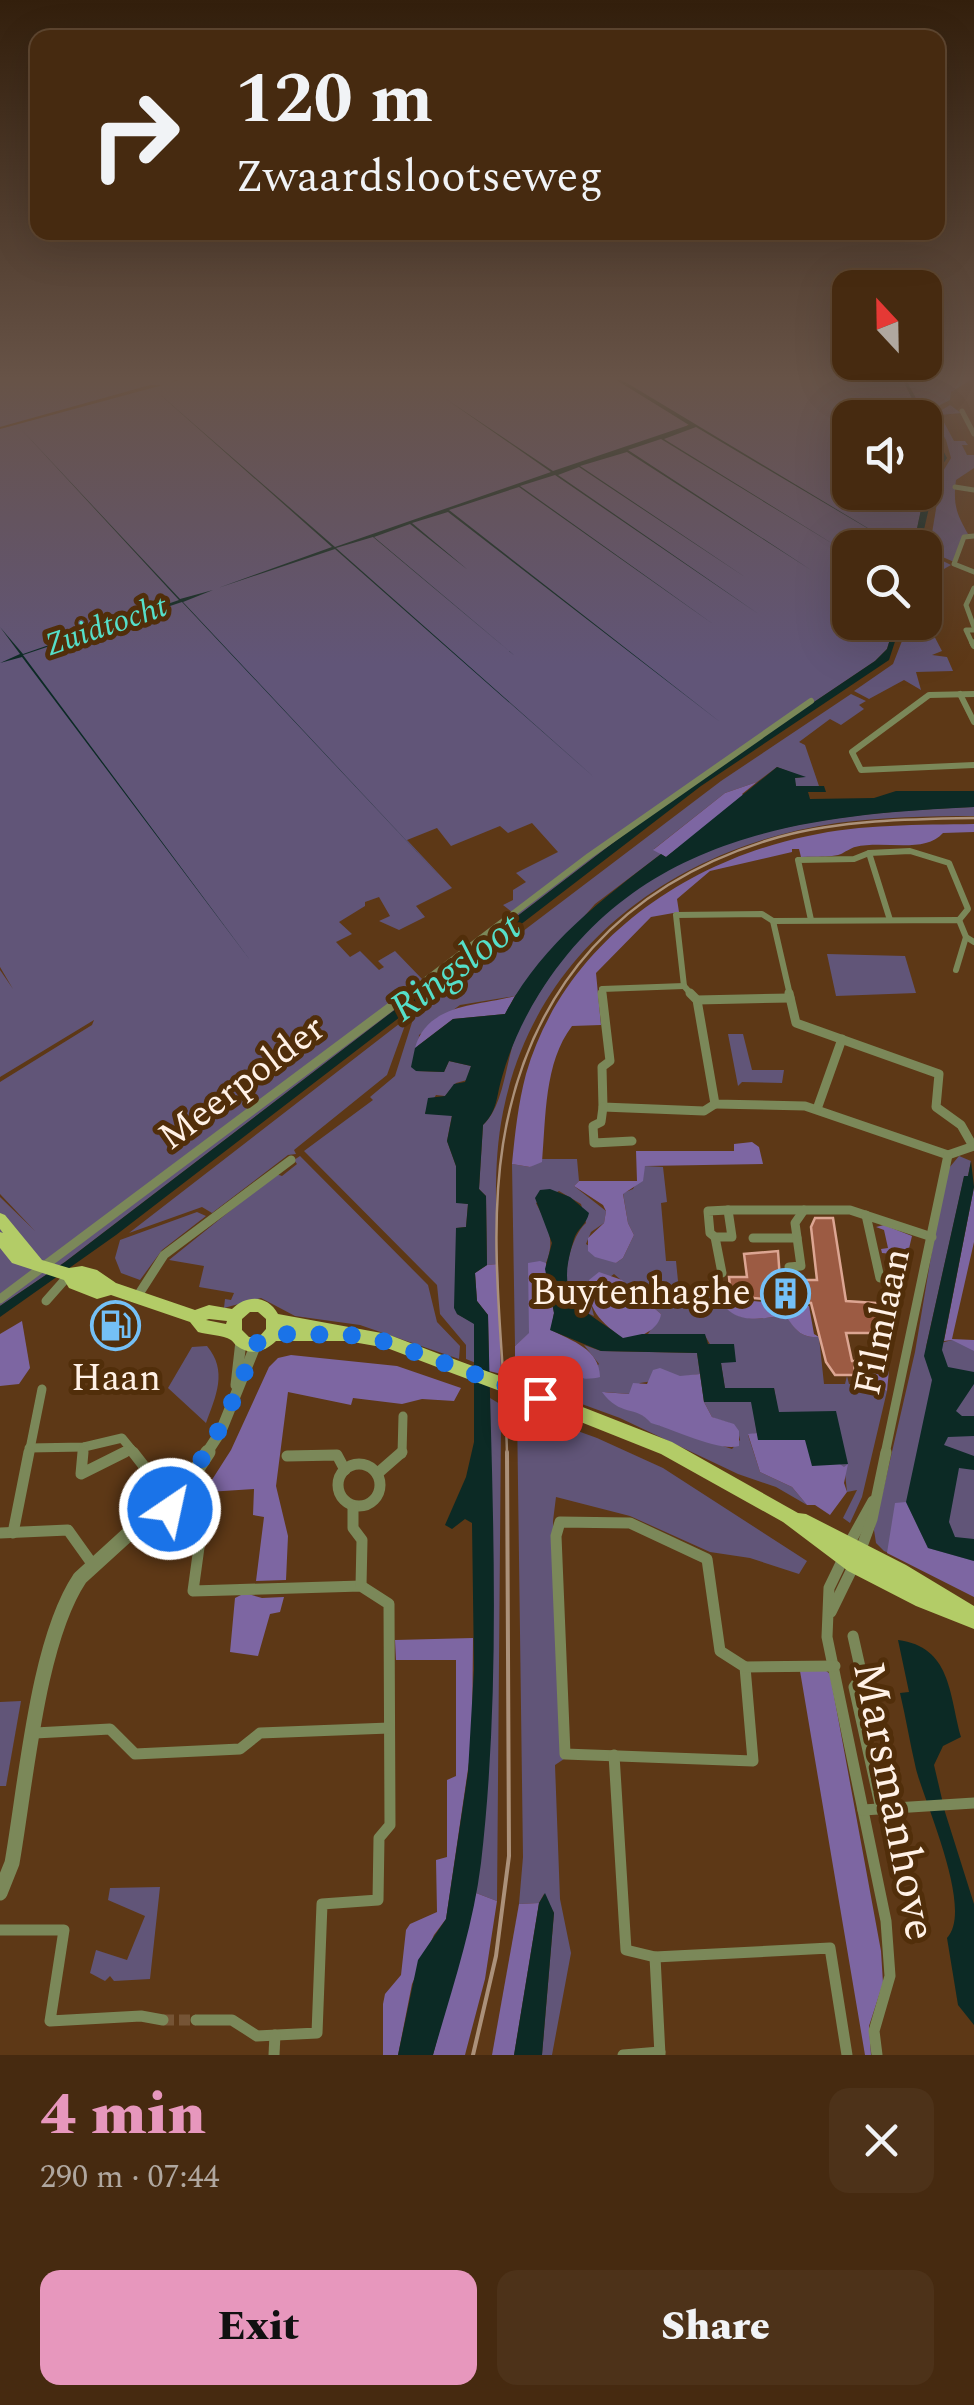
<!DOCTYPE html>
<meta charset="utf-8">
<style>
body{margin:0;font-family:Spectral,serif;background:#4d3219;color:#f1f3f6;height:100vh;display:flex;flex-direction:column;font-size:38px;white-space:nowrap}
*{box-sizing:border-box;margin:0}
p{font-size:32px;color:#b0a79f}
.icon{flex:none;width:55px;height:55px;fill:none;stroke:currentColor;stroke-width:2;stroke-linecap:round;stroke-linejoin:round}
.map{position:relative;height:2055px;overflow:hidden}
.details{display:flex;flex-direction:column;background:#462a10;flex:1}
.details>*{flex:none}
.hud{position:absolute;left:30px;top:30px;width:915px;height:210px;border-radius:20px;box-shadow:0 10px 40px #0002,0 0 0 2px #5e4630;background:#462a10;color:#f1f3f6;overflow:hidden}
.needle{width:65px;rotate:338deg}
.tools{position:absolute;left:832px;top:270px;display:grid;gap:20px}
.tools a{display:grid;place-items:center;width:110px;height:110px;border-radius:20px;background:#462a10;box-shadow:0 10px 40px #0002,0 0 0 2px #5e4630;font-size:50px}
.pin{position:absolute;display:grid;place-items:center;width:85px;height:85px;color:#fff;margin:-42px;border-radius:20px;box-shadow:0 5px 15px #0006}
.me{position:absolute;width:110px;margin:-55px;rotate:34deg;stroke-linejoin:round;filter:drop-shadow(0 0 8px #0008)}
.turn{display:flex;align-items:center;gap:35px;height:210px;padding:0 40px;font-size:45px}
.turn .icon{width:130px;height:130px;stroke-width:2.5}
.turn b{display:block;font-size:70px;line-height:85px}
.round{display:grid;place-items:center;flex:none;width:105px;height:105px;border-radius:20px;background:#4d3219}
.summary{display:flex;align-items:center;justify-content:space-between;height:170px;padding:0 40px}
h1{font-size:60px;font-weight:800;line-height:75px;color:#e797bd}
.button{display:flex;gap:20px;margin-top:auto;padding:20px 40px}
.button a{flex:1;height:115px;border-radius:20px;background:#e797bd;color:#111;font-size:40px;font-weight:800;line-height:115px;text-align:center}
.button a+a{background:#4d3219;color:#f1f3f6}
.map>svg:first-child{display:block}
.green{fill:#615578;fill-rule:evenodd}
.forest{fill:#7d66a2}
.water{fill:#0c2a25}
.building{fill:#9c5b43;stroke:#dca592;stroke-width:2.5}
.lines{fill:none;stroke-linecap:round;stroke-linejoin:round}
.minor-tunnel{stroke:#755435;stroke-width:11;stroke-dasharray:11 5;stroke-linecap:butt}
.minor-far3{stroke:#7b8859;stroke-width:5}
.minor-far2{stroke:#7b8859;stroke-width:6}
.minor-far1{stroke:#7b8859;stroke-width:9}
.minor{stroke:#7b8859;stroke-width:11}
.tertiary-far1{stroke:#7b8859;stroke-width:11}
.tertiary{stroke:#7b8859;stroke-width:15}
.primary{fill:#b3cc67;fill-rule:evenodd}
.tram-far1{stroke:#ab917a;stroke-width:2.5}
.tram{stroke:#ab917a;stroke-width:4}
.primary-bridge{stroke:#b3cc67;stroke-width:14}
.route{stroke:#1a73e8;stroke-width:18;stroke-dasharray:0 32.4}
.labels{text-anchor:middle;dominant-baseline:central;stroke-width:10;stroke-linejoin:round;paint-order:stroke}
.far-water-label{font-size:32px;font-style:italic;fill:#55dfc9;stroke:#512e0a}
.street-label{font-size:38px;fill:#fff1e6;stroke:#512e0a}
.poi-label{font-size:38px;fill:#fff1e6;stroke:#512e0a;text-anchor:end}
.water-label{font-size:40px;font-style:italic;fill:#55dfc9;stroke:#512e0a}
.near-street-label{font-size:45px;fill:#fff1e6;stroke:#512e0a}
</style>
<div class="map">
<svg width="974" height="2055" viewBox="0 0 974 2055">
<rect width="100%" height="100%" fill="#5d3816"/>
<g class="green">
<path d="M0,376L183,377L168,383L196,376H610L689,424L680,431L697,426L614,376H901L921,417L850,418V492L925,493L913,547L850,548V622L895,623L887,649L875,661L677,794L65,1262L0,1306V1197L35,1231L0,1194V1082L92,1025L94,1020L0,1077V970L13,989L0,967V429L163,385H150L0,427ZM532,823L558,852L516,873L526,882L513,890V900L503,905L512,912L423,980L395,951L378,961L384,967L379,970L360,951L350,957L336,942L352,934L339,922L365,906V902L379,897L390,916L379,921L399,930L425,917L416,906L452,888L407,840L437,828L451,846L500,826L508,833Z"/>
<path d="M904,376H974V378L951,392L950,400L924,413Z"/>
<path d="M950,405L961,413L940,415L954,441H965L968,445H962L967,455H974V468L956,480C953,504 956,513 968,534L954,562L929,551L942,473L951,458L946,440L932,416Z"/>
<path d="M929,554L951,565L937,573L940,582L933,591L937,600L929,601L938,627L930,628L942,651L932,655L947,657L953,671L916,672L921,690L904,680L869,699L854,691L893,664L909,623L925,622V563Z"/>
<path d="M851,694L866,701L859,705L864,709L841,725L830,719L799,742L805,745L819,786H796L794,778L803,777L777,767L757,782L725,793L654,849L661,854L595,904L515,996L460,1005L419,1035L416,1071L444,1072L449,1061L471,1066L467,1080L456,1083L445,1096L436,1095L425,1113L452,1115L447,1141L456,1166V1202L468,1204L466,1227L456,1228L457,1314L474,1323L476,1363L466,1359V1345L440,1314L437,1285L304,1151L373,1100L370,1097L395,1076L415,1013L721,781Z"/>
<path d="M974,807V816C928,816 882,817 837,823C677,846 535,948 503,1112C493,1162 496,1213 498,1264L487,1265L486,1196L479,1189L483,1125C503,1106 505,1068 514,1041C521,1022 532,1004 543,987C642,833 808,814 974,807Z"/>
<path d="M827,954L905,956L916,993L836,996Z"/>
<path d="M408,1017L387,1075L294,1150L296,1154L288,1155L212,1213L202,1207L129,1233Z"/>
<path d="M728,1034H743L752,1070H784L782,1083L742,1082L738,1086Z"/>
<path d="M300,1156L428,1285L437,1322L460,1346L459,1359L360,1325L295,1316L261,1298L224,1308L225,1299L231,1300L234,1293L199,1287L204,1266L169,1260L276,1174L282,1176L297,1164L294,1160Z"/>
<path d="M959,1156L971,1161L968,1176L964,1177L926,1347L952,1340H974V1590L884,1551L876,1543L874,1530L915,1352L942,1191L949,1168Z"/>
<path d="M542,1159H577L579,1181L574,1186L606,1211L604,1223L591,1232L586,1244L616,1263L623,1258L634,1235L628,1223L623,1193L633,1189L645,1166L663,1167L667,1202L661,1203L666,1261H676L679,1291L717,1295C733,1324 756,1320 786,1315C796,1330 800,1338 819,1337L824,1384H845L847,1376L849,1384H868L887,1391L862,1497L850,1523L843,1518L857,1490L847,1492L845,1473L778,1412L774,1388L725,1389L721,1363L704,1334H648L661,1314L614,1274L588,1293L594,1316C587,1313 579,1310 574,1304C558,1285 570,1237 586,1223L581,1204L559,1191L536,1203C547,1225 556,1239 546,1263H529L530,1333L515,1346L512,1164L530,1167Z"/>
<path d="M197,1212L206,1216L162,1250L140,1280L121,1273L115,1258L120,1240Z"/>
<path d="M584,1345L601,1351L697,1353L700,1374L640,1383L630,1394L604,1392L659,1425L732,1449L740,1440C737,1420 727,1424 712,1417L704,1402H752L757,1433L748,1435L760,1472L792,1487L807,1505L776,1487L738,1474L620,1418L516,1380L515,1370L557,1373L583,1379L599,1364Z"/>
<path d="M207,1346C228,1371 216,1396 206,1423L168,1388L192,1347Z"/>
<path d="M490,1398L500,1404L501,1424L497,1901L476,1893L491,1678Z"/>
<path d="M517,1409L597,1438L663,1468L807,1561L799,1574L750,1558L710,1552L630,1516L556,1497L553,1521L561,1752L564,1759L555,1765L560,1899L571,1953L552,2055H542L554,1913L544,1894L539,1903L519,1904L523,1857Z"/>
<path d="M21,1701L6,1786H0V1702Z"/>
<path d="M160,1887L150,1979L114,1981L110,1976L105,1981L90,1973L96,1950L127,1960L145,1916L108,1900L110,1888Z"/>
</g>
<g class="forest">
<path d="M757,782L742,794L745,797L666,857L653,850L725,793Z"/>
<path d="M974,824V832L943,833C925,854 884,840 855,847C853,847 843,853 841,854C830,858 814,856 801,857L799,849H792V852L710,871L677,899L679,912L651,917L596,973L601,1025L572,1026C544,1063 546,1117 542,1162L530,1167L512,1164C515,1134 518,1104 526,1074C563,946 682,862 808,836C861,824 919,825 974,824Z"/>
<path d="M515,996L505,1014L453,1019L415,1048C427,1003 479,1006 515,996Z"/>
<path d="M752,1142L759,1147L763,1164L645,1166L643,1181L623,1194L628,1223L634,1235L623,1258L616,1263L595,1257L588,1251V1238L604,1223L606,1211L603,1205L574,1186L579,1181H637L636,1151H734V1144Z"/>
<path d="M974,1187V1242L952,1339L974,1340V1351L952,1340L944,1341Z"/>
<path d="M884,1225L912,1236L895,1307L887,1391L868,1384L866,1367L870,1358H881C894,1333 897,1316 883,1290H899L892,1254L882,1253L881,1249L888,1248L884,1230L876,1227Z"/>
<path d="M540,1261L546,1263L554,1313L551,1330C572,1341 600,1349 600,1377C582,1383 538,1371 515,1370V1346L529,1333L528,1263Z"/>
<path d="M498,1264L501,1374L489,1371L488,1315L477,1301L475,1273L487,1265Z"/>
<path d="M599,1272L622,1280L661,1314C659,1330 638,1340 622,1338C601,1322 586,1309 589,1280Z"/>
<path d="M728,1285L730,1299L809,1306L814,1334L819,1337C800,1338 796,1330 785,1315C757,1320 732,1325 717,1295Z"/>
<path d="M22,1321L30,1368L19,1384L0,1386V1334Z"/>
<path d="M291,1355L397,1366L461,1388L454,1401L422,1399L402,1404L353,1398L351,1405L288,1392L276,1486L288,1536L286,1580L256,1581L264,1517L253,1515L254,1489L208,1492V1486L231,1450L269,1367L278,1358Z"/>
<path d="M660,1368L680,1376L700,1374L704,1402L712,1417L734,1424L739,1431V1446C719,1452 673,1429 651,1423C636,1405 620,1417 602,1392L629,1394L633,1383L647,1384L653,1370Z"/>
<path d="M757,1433L759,1440H805L844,1467L848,1464L844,1483L847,1492L830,1515L815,1505H807L792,1487L760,1472L748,1434Z"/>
<path d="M906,1502L928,1548L974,1561V1597L887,1553L895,1503Z"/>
<path d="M245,1593L262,1598L284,1597L280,1612L270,1614L258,1656L230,1652L235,1598Z"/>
<path d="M473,1638L472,1742L446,1919L434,1935L412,1984L398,2055H383V2004L385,1994L401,1975L406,1930L410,1924L437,1912L436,1860L447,1857V1780L456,1776V1660H396L395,1640Z"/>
<path d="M825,1670L830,1674L881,1951L883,1983L869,2026L871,2055H865L800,1671Z"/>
<path d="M476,1893L497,1901L485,1979L466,2051L465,2055H433Z"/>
<path d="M539,1903L514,2055H492L519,1904Z"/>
</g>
<g class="water">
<path d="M610,376L627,383L871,530H877L884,538L696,427L664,439L838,547L661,439L628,450L811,570L627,452L580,466L745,577L579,467L558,475L757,613L555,475L520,486L713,624L519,487L449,510L720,722L448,512L412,523L468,570L410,524L374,537L515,656L373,537L336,548L595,778L335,549L218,588L332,547L156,391L335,547L551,472L446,399L553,471L689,425Z"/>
<path d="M901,376H904L947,458L937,473L920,547H913L930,467L939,455L925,418L921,417Z"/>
<path d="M20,428L180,599L213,590L183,602L447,884L182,602L23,655L250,960L22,657L0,663L20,654L0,627L23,654L179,600Z"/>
<path d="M895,623H901L889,660L701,786L116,1235L0,1317V1306L65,1262L677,794L875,661L887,649Z"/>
<path d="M777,767L806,777L795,778L796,786H824L826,792H808L810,799L874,798L896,791H974V807C802,815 639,835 539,994C523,1020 510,1048 502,1077C496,1097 498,1110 483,1125L479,1189L486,1196L487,1265L475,1273L477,1301L488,1315C492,1496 502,1682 481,1863C473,1928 451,1992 433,2055H398L418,1960L446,1919L468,1772L474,1669L472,1523L465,1519L452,1529L445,1525L466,1477L474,1442V1324L457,1314L454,1308L456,1228L466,1227L468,1204L456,1203V1166L447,1141L452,1116L425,1114L428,1098L445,1096L454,1084L465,1082L471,1066L449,1061L444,1072L416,1071L411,1067L415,1048L453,1019L505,1014C541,945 600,901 661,854L666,857Z"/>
<path d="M971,1161L974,1187L942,1350L948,1367L974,1372V1384L956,1411L962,1416H974V1436L948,1437L944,1445L974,1456V1470L959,1468L949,1522L955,1537L974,1539V1561L928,1548L906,1502L932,1380L924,1356L964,1176H968Z"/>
<path d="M550,1189L570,1197L589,1213C587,1224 577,1229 574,1239C554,1303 579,1305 623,1338L642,1334H705L708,1344H734L736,1362L721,1363L725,1388H774L779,1412L836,1411L848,1464L812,1466L805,1440H758L751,1402H704L697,1353L601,1351L550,1330L554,1313L545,1269L552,1243L535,1198L540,1190Z"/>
<path d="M898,1640C951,1647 949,1693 961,1737L943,1746L934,1765L945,1812L974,1904V2025L958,2005L947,1938C974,1910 925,1804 916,1769C910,1744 906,1718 900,1693L909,1692Z"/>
<path d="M545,1893L554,1913L542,2055H514L539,1903Z"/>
</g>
<path class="building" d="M815,1218H833L846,1301L875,1303L882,1333H846L852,1361H855L854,1375H835L826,1362L811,1303L731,1296L729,1277H747L744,1254L778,1251L780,1280H817L811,1227Z"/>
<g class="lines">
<path class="minor-tunnel" d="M163,2020H196"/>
<g class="minor-far3">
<path d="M962,411L974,434"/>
<path d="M955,487L974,490"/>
<path d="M974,536L964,537L954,564L974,572"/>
<path d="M974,588L966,605L974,627"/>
<path d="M973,645L966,630H974"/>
</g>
<g class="minor-far2">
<path d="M972,642L974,646"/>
<path d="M960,694L974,722"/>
<path d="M974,694L929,695L852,752L861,770L974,765"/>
<path d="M869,853L890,920"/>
<path d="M811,920L798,860L854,859L869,853L910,851L949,863L968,909L959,920"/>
<path d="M773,921L790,995"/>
<path d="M956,970L966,937"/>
<path d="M684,986L676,915L762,914L773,921L959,920L966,937L974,942"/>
<path d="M684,986L692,995"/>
<path d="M406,995L589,856L811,701"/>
<path d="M603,995L602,989L684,986"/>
</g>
<g class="minor-far1">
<path d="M602,993L610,1061L602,1067L603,1107L704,1111L715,1104"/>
<path d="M690,993L697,1000L715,1104L805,1106L948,1155"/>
<path d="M789,993L796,1023L939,1074L936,1107L961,1125L973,1146"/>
<path d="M697,1000L790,998"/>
<path d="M603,1107L601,1122L593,1126L594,1143L632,1141"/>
<path d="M817,1109L842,1039"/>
<path d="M948,1155L974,1146"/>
<path d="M728,1210H850L932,1237"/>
<path d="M728,1210L732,1237H715L710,1233L708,1211Z"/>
<path d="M866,1215L880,1278"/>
<path d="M715,1237L722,1273"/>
<path d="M753,1238H797"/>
<path d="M789,1267L801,1266L795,1223L804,1210"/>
<path d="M137,1297L164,1255L291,1160"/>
<path d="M0,1299L409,993"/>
<path d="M46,1301L69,1275"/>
<path d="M29,1448L84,1447L122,1438L135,1454"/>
<path d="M29,1454L42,1389"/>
<path d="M83,1454L84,1447"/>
<path d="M120,1454L131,1449"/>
<path d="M402,1454L403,1416"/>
<path d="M885,1454L948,1155"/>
</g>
<g class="minor">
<path d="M83,1452L81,1474L125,1452"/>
<path d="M133,1452L147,1470"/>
<path d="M287,1456L337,1455L345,1470"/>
<circle cx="359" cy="1485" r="21"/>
<path d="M378,1473L402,1452"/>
<path d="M165,1503L200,1540L193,1591L361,1586L389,1604L390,1825L379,1838L378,1900L322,1904L317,2033L257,2036L232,2020H196"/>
<path d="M353,1507V1528L362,1540L361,1586"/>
<path d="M560,1522L630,1523L707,1559L720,1651L745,1667L753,1761L565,1754L556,1536Z"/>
<path d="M0,1533L68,1530L93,1565"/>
<path d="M13,1533L29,1452"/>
<path d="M849,1544L873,1501"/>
<path d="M861,1549L872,1519L886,1452"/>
<path d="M844,1557L829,1588L827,1637L886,1921L890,1976L874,2031L877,2055"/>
<path d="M831,1612L853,1567"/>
<path d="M853,1636L862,1676L854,1687L881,1809"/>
<path d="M745,1667L835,1666"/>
<path d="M35,1733L110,1729L135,1754L240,1749L260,1733L389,1728"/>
<path d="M614,1755L626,1950L655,1957L830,1948L847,2055"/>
<path d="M863,1810L974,1803"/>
<path d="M0,1930H64L50,2021L141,2016L163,2020"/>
<path d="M655,1957L660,2055"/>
<path d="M274,2055L275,2035"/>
<path d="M623,2055L660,2052"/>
</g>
<g class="tertiary-far1">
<path d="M236,1385L241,1341"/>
<path d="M206,1454L221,1431L256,1344"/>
</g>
<path class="tertiary" d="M0,1893L12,1863C26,1784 37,1642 80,1578L193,1475L208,1452"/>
<g class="primary">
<path d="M0,1213L5,1215L42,1260L69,1268L82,1266L97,1270L116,1283L195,1310L209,1305L232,1309C247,1294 268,1295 278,1314L387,1334L455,1360L458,1365L455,1370L450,1372L387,1348L347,1341H276C265,1352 250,1356 237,1346C235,1345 234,1342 231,1340C223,1335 208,1335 198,1332L190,1322L111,1295L97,1299L69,1288L64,1280L12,1263L0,1248V1232L3,1233L0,1229ZM250,1312H258L266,1319V1329L259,1337H249L242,1330V1319ZM209,1319L227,1321L226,1324L206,1320Z"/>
<path d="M539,1390L672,1442L798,1513L806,1514L906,1565L974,1606V1629L916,1606L848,1571L783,1522L661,1454L533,1403L531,1398L533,1393Z"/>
</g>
<path class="tram-far1" d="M507,1454C505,1352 487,1246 503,1144C528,986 625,881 779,837C841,820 909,819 974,818"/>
<path class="tram" d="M473,2055L496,1956L509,1856L507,1452"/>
<path class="primary-bridge" d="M450,1365L539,1398"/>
</g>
<linearGradient id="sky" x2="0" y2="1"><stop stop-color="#331f0c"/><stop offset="0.57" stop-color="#675347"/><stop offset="1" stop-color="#675347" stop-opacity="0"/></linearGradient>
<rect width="974" height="664" fill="url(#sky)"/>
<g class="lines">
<path class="route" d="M170,1509L165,1503C214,1455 231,1406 256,1344L270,1334L350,1335L387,1342L540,1398"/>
</g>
<defs>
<symbol id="building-ring" viewBox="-11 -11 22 22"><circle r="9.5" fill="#512e0a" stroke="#74c0f6" stroke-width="1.5"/><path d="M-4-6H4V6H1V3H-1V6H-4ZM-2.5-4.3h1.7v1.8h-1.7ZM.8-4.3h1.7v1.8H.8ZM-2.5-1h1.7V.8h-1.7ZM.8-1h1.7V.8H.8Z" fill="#74c0f6"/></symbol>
<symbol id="fuel-ring" viewBox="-11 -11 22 22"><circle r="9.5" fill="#512e0a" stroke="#74c0f6" stroke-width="1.5"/><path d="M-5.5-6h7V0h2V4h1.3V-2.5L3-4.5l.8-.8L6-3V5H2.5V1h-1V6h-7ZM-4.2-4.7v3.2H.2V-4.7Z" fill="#74c0f6"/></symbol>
</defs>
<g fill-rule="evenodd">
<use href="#building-ring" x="758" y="1266" width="55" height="55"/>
<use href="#fuel-ring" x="88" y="1298" width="55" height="55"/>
</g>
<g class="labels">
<g class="far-water-label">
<text transform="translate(106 626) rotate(-19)">Zuidtocht</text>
</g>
<g class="street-label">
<text transform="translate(242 1083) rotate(-37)">Meerpolder</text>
<text transform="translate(883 1322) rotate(-78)">Filmlaan</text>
</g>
<g class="poi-label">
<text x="751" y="1293">Buytenhaghe</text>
<text x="116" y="1379" text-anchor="middle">Haan</text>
</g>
<g class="water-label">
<text transform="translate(456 968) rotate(-37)">Ringsloot</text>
</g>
<g class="near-street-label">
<text transform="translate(894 1801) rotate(79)">Marsmanhove</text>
</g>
</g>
</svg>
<div class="tools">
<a><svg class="needle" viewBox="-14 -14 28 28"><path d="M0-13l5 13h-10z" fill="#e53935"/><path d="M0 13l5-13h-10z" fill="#b0a79f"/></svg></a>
<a><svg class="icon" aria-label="sound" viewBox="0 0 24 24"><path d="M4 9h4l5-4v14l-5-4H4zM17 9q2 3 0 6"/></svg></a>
<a><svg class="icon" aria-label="search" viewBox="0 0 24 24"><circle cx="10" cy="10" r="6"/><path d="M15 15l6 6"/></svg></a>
</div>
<div class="pin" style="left:540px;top:1398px;background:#d93025"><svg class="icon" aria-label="arrive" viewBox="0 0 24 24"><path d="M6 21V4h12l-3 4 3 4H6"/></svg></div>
<svg class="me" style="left:170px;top:1509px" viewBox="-20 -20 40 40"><circle r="17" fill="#1a73e8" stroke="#fff" stroke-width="3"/><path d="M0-11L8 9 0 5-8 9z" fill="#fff"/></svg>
<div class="hud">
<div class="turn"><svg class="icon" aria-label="right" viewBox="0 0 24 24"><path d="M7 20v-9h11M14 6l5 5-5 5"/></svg><div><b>120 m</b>Zwaardslootseweg</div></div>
</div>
</div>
<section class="details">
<div class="summary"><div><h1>4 min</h1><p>290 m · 07:44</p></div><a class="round"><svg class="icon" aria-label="close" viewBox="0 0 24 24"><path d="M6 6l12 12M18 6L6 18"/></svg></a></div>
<div class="button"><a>Exit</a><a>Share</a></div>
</section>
